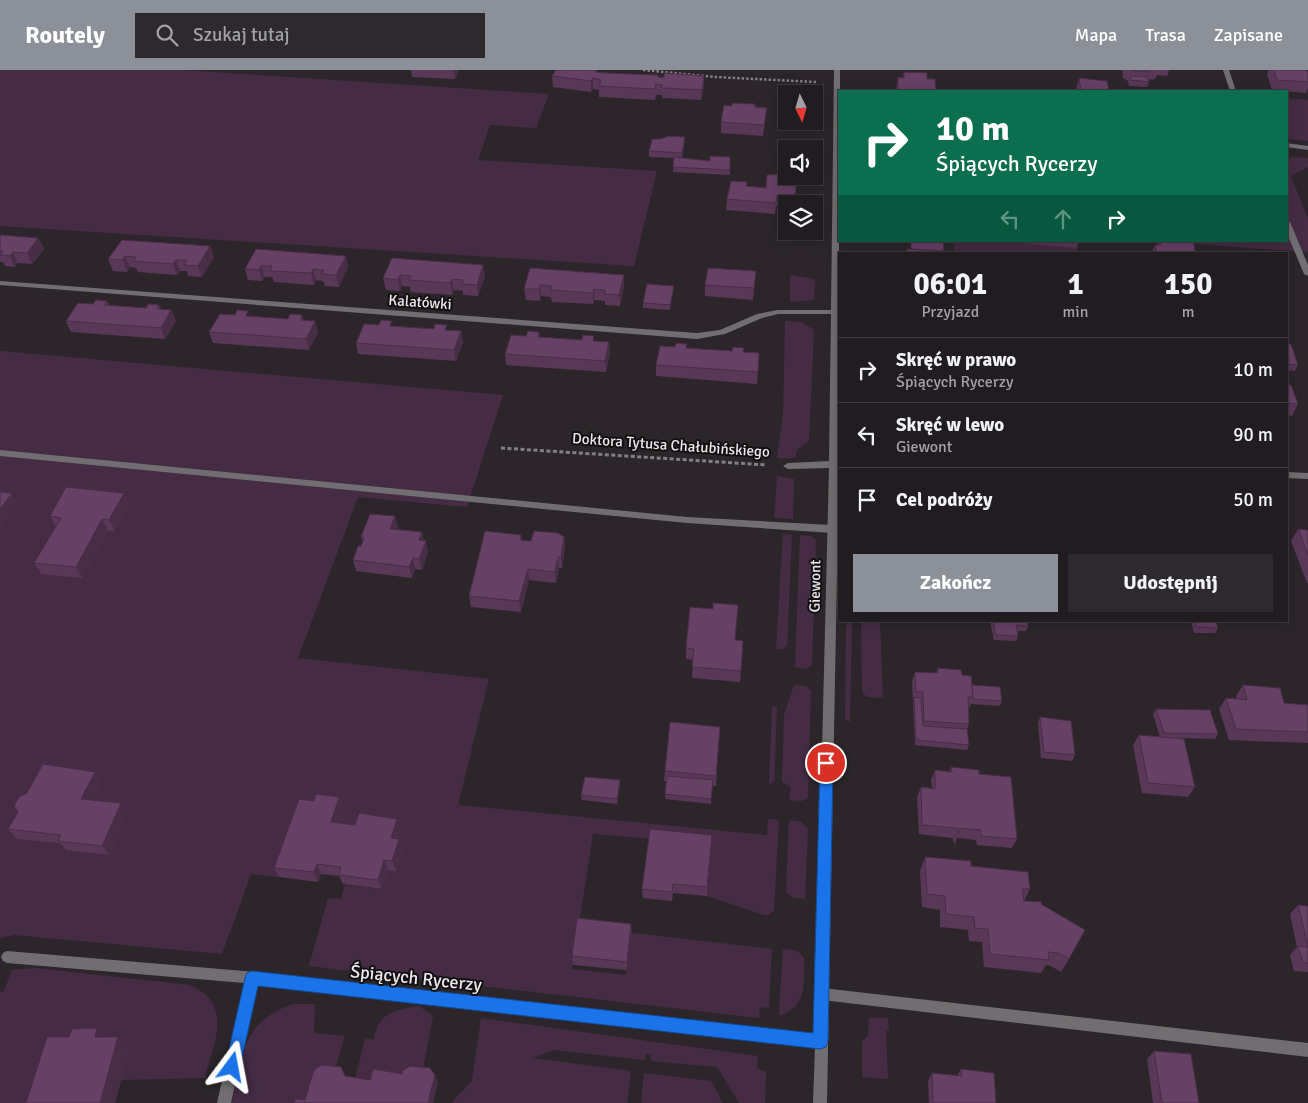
<!DOCTYPE html>
<html lang="pl">
<meta charset="utf-8">
<style>
body{margin:0;font-family:Signika,sans-serif;background:#2d292d;color:#f1f3f6;height:100vh;display:flex;flex-direction:column;font-size:19px;white-space:nowrap}
*{box-sizing:border-box;margin:0}
p{font-size:16px;color:#a2a1a5}
.icon{flex:none;width:28px;height:28px;fill:none;stroke:currentColor;stroke-width:2;stroke-linecap:round;stroke-linejoin:round}
.map{position:relative;flex:1;overflow:hidden}
.panel{position:absolute;left:838px;top:182px;width:450px;height:370px;display:flex;flex-direction:column;background:#211c20;border-radius:0px;box-shadow:0 2px 12px #0003,0 0 0 1px #3e3a3e}
.panel>*{flex:none}
.top-card{position:absolute;left:838px;top:20px;width:450px;height:152px;border-radius:0px;box-shadow:0 2px 12px #0003,0 0 0 1px #3e3a3e;background:#0b6e4f;color:#fff;overflow:hidden}
.needle{width:32px;rotate:175deg}
.controls{position:absolute;left:778px;top:15px;display:grid;gap:10px}
.controls a{display:grid;place-items:center;width:45px;height:45px;border-radius:0px;background:#211c20;box-shadow:0 2px 12px #0003,0 0 0 1px #3e3a3e;font-size:25px}
.pin{position:absolute;display:grid;place-items:center;width:42px;height:42px;color:#fff;margin:-21px;border:2px solid #fff;border-radius:50%;box-shadow:0 1px 5px #0007}
.me{position:absolute;width:55px;margin:-28px;rotate:13deg;stroke-linejoin:round;filter:drop-shadow(0 0 4px #0008)}
.turn{display:flex;align-items:center;gap:18px;height:105px;padding:0 15px;font-size:22px}
.turn .icon{width:65px;height:65px;stroke-width:2.5}
.turn b{display:block;font-size:35px;line-height:42px}
.lanes{display:flex;align-items:center;height:48px;padding:0 15px;background:#0003;justify-content:center;gap:25px;direction:ltr}
.lanes .off{opacity:.35}
.eta{display:flex;justify-content:space-evenly;align-items:center;height:85px;text-align:center}
.eta b{font-size:30px;font-weight:700;line-height:35px}
.cta{display:flex;gap:10px;margin-top:auto;padding:10px 15px}
.cta a{flex:1;height:58px;border-radius:0px;background:#8c9099;color:#fff;font-size:20px;font-weight:700;line-height:58px;text-align:center}
.cta a+a{background:#2d292d;color:#f1f3f6}
ul{padding:0;list-style:none}
li{display:flex;align-items:center;gap:15px;height:65px;padding:0 15px;border-top:1px solid #3e3a3e}
li div{flex:1}
li b{display:block;font-size:19px}
li em{font-style:normal}
header{display:flex;align-items:center;gap:30px;box-sizing:border-box;height:70px;padding:0 25px;background:#8c9099;color:#fff}
header strong{font-size:24px}
nav{display:flex;gap:28px;margin-inline-start:auto;font-size:18px}
.search{width:350px;height:45px;background:#2d292d;display:flex;align-items:center;gap:12px;box-sizing:border-box;padding:0 18px;border-radius:0px;color:#a2a1a5;font-size:19px}
.map>svg:first-child{display:block}
.green{fill:#452c44}
.lines{fill:none;stroke-linecap:round;stroke-linejoin:round}
.path-far1{stroke:#837e82;stroke-width:2.5;stroke-dasharray:2.5 2;stroke-linecap:butt}
.path{stroke:#837e82;stroke-width:3;stroke-dasharray:4 2.5;stroke-linecap:butt}
.lane{fill:#716e71;fill-rule:evenodd}
.street{fill:#716e71;fill-rule:evenodd}
.wall{fill:#593757}
.shaded-wall{fill:#482d47}
.building{fill:#674065;stroke:#482d47}
.route{fill:#1a73e8;stroke:#114b97}
.labels{text-anchor:middle;dominant-baseline:central;stroke-width:4;stroke-linejoin:round;paint-order:stroke}
.street-label{font-size:15px;fill:#ebe7eb;stroke:#121012}
.near-street-label{font-size:18px;fill:#ebe7eb;stroke:#121012}
</style>
<header>
<strong>Routely</strong>
<div class="search"><svg class="icon" aria-label="search" viewBox="0 0 24 24"><circle cx="10" cy="10" r="6"/><path d="M15 15l6 6"/></svg>Szukaj tutaj</div>
<nav><a>Mapa</a><a>Trasa</a><a>Zapisane</a></nav>
</header>
<div class="map">
<svg width="1308" height="1033" viewBox="0 0 1308 1033">
<rect width="100%" height="100%" fill="#2c262b"/>
<g class="green">
<path d="M0,0H183L549,24L536,58L490,55L478,90L657,101L634,196L0,156Z"/>
<path d="M1286,28L1308,30V71L1286,69Z"/>
<path d="M1286,87L1308,88V97L1291,106L1308,149V182L1155,171H1286Z"/>
<path d="M954,171H996L1077,178L1078,184H955Z"/>
<path d="M790,205L815,209L814,230L790,232Z"/>
<path d="M785,251L802,252L814,260L809,371L797,380L795,388H777L783,345Z"/>
<path d="M0,281L503,325L467,437L358,427L298,588L489,609L458,735L767,765L768,749L779,750L774,840L769,845H764L707,826L711,774L593,764L572,899L626,905L632,863L772,879L769,937L760,938L759,948L309,896L328,828L341,829L345,815L382,819L388,799L396,800L403,779L394,777L400,758L358,764L304,739L279,807L251,804L222,884L15,865L0,868Z"/>
<path d="M777,406L794,409L793,449L774,448Z"/>
<path d="M783,464L792,465L787,576L782,579H776Z"/>
<path d="M800,465L811,466L816,470L812,595L807,599L795,597Z"/>
<path d="M846,551H852L850,652L845,649Z"/>
<path d="M861,551H880L883,628L867,627L862,622Z"/>
<path d="M794,615L806,616L811,621L808,727L802,731L789,730L791,717L782,712L784,644Z"/>
<path d="M772,636L777,637L774,712L769,715Z"/>
<path d="M789,750L801,752L808,759L805,829L792,827L786,822Z"/>
<path d="M783,879L798,881L804,888C804,913 808,936 779,946Z"/>
<path d="M36,898L189,915C234,933 214,972 205,1008L121,1010L43,1033H0V922L4,921L12,900Z"/>
<path d="M292,934H315L314,963L345,966L334,1003L312,1033H232C242,986 241,953 292,934Z"/>
<path d="M419,936L433,946L422,1005L374,1017L354,1014L365,968L374,970C378,941 395,941 419,936Z"/>
<path d="M481,948L758,986L757,998L766,1002L765,1033H739L717,997L651,991V985L646,984L644,990L554,980L532,988L631,1001L627,1033H451L472,1011Z"/>
<path d="M869,948H888L889,960L886,961L888,1009L862,1007V971L868,966Z"/>
<path d="M644,1003L711,1011L723,1033H641Z"/>
</g>
<g class="lines">
<path class="path-far1" d="M643,0L715,7L816,12"/>
<path class="path" d="M501,378L767,395"/>
<g class="lane">
<path d="M0,380L687,447L832,455L837,459L832,463L687,453L0,386Z"/>
<path d="M822,918L1308,973V987L822,930L817,928L816,924L817,920Z"/>
</g>
<g class="street">
<path d="M834,0H840V21H839V397L827,1033H813L815,977L257,914L231,1033H217L244,913L7,893L3,891L1,887L3,883L7,881L268,903L815,964L829,398L788,399L783,396L788,393L829,391L831,244H778L762,248L725,264L697,269L0,215V211L697,263L720,260L757,244L778,240H831Z"/>
<path d="M1223,0H1229L1236,21H1230Z"/>
<path d="M1286,73L1308,76V80L1286,77Z"/>
<path d="M1286,150L1290,152L1308,195V206L1304,204L1286,161Z"/>
<path d="M1286,402L1308,403V409L1286,408Z"/>
</g>
</g>
<g class="wall">
<path d="M411,0H459L455,9L412,7Z"/>
<path d="M1122,0H1169L1167,6L1157,5L1155,9L1148,10L1149,12L1147,17L1129,16L1128,11L1123,8Z"/>
<path d="M1269,0L1308,1V18L1306,23L1272,20L1267,4Z"/>
<path d="M599,2L658,7L704,6V17L701,30L662,28V25H656L655,30L599,27V20L593,19L591,22L553,17L552,6Z"/>
<path d="M904,2L927,9L936,21H896L898,7L903,8Z"/>
<path d="M1079,8L1109,21H1077L1076,19Z"/>
<path d="M755,37L767,38L763,66L721,63V52Z"/>
<path d="M685,73L682,88L710,91L730,87V105L673,102L674,88L649,87V81Z"/>
<path d="M786,106L797,107L794,134H786V137L776,136L775,144L726,140L727,129L746,116L766,118Z"/>
<path d="M0,165L38,168L44,179L32,194L18,193L15,197L5,196L3,192H0Z"/>
<path d="M122,170L210,176L214,187L202,207L188,206L187,201H180L177,205L138,202L136,198L130,197L127,202L113,201L108,189Z"/>
<path d="M996,171H1079L1077,178Z"/>
<path d="M1158,171H1193L1196,184H1151L1155,175H1156Z"/>
<path d="M256,179L348,197L339,217L325,216L323,211L316,210L314,215L274,212L272,207H265L262,211L248,210L245,199Z"/>
<path d="M392,188L483,195L485,206L478,226L463,225V221L454,220L452,225L411,222L410,217L402,216L400,221L386,220L383,208Z"/>
<path d="M530,198L624,205V216L620,236L605,235V231L594,230L593,234L552,232L551,227L541,226L540,231L526,230L524,219Z"/>
<path d="M756,201L753,230L705,226V215Z"/>
<path d="M674,216L670,240L643,238V233Z"/>
<path d="M107,231L109,235L146,238L159,235L161,239L171,240L176,251L165,269L71,262L66,251Z"/>
<path d="M302,245L303,250L315,251L318,262L309,280L213,273L209,262L250,246L288,249Z"/>
<path d="M393,257L461,261L463,272L456,291L358,284L356,273Z"/>
<path d="M539,262L540,267L609,272L610,283L606,302L506,295L505,284L526,266Z"/>
<path d="M1286,273L1298,295L1295,301L1286,300Z"/>
<path d="M687,278L759,283L757,314L656,306V295Z"/>
<path d="M1286,315L1298,334L1292,346L1286,345Z"/>
<path d="M129,434L115,461H108L82,508L41,504L34,493L56,457L50,446Z"/>
<path d="M398,457L397,459L422,462L424,471L428,482L422,500L415,499L412,508L356,501L353,490L361,476L363,472L361,467Z"/>
<path d="M1298,459L1308,460V513H1307L1291,471Z"/>
<path d="M521,465L522,470L531,471L564,467L565,478L562,498H559L556,513L529,510L521,542L471,537L469,526Z"/>
<path d="M990,551H1027L1028,556L1026,561H1017L1018,566L1016,571L994,570Z"/>
<path d="M1191,551H1216L1218,558L1215,563H1194Z"/>
<path d="M735,570L743,571L740,612L692,608L693,590L686,589V578Z"/>
<path d="M938,598L962,605L972,615L1002,631L1000,636L971,634L969,638H968L969,654L967,659L969,675L967,680L915,675L912,612L915,602L936,603Z"/>
<path d="M1243,615L1284,633L1308,635V673L1229,670L1219,639L1226,628L1237,629L1236,626Z"/>
<path d="M1156,639L1218,664L1215,669L1177,668L1195,717L1188,727L1142,723L1133,675L1139,665L1160,667L1153,644Z"/>
<path d="M1040,647L1075,685L1072,691L1041,688L1038,653Z"/>
<path d="M720,657L716,716H712L711,734L665,729L667,711H664L665,701Z"/>
<path d="M951,697L979,704L1017,769L1012,778L977,775L976,770L957,768L955,774L952,768L919,764L917,727L921,717L932,718L931,710L935,700L949,702Z"/>
<path d="M95,702L102,712L93,730L128,743L109,785L66,780L60,773L17,769L8,759Z"/>
<path d="M620,710V716L617,734L582,730L581,725Z"/>
<path d="M339,727L343,737L338,753L400,758L397,769H399L403,779L396,801L388,800L382,819L343,814L339,806L321,804L318,812L279,807L274,798L314,731Z"/>
<path d="M712,765L707,826L673,823L672,831L643,828L642,819Z"/>
<path d="M925,787L971,796L1030,819L1024,831L1041,834L1069,889L1061,902L1051,896L1046,895L1041,903L984,897L982,872L969,871L968,860L940,857V840L922,837L920,801Z"/>
<path d="M1298,835L1308,836V902L1294,901L1290,885L1297,877L1290,844Z"/>
<path d="M631,854L632,863L627,900L573,895L572,886Z"/>
<path d="M1154,981L1199,1033H1153L1147,989Z"/>
<path d="M961,999L996,1033H929L928,1011L932,1003L957,1006Z"/>
</g>
<g class="shaded-wall">
<path d="M453,0H459L455,9Z"/>
<path d="M704,6V17L701,30L702,20Z"/>
<path d="M593,8V19L591,22V11Z"/>
<path d="M685,67V73L682,89V83Z"/>
<path d="M38,168L44,179L32,194L27,183Z"/>
<path d="M210,176L214,187L202,207L198,196Z"/>
<path d="M13,182L18,193L15,197L10,186Z"/>
<path d="M125,186L130,197L127,202L123,190Z"/>
<path d="M346,186L348,197L339,217L336,205Z"/>
<path d="M176,190L180,201L177,205L173,194Z"/>
<path d="M483,195L485,206L478,226L477,215Z"/>
<path d="M261,196L265,207L262,211L259,200Z"/>
<path d="M313,199L316,210L314,215L311,203Z"/>
<path d="M400,205L402,216L400,221L398,210Z"/>
<path d="M624,205V216L620,236L619,225Z"/>
<path d="M452,209L454,220L452,225L450,213Z"/>
<path d="M540,215L541,226L540,231L539,219Z"/>
<path d="M674,216L670,240V235Z"/>
<path d="M594,219V230L593,234V223Z"/>
<path d="M171,240L176,251L165,269L161,258Z"/>
<path d="M315,251L318,262L309,280L306,269Z"/>
<path d="M461,261L463,272L456,291L454,280Z"/>
<path d="M609,272L610,283L606,302L605,291Z"/>
<path d="M12,423L18,434L0,462V440Z"/>
<path d="M124,423L129,434L115,461L109,450Z"/>
<path d="M395,446L398,457L393,470L390,459Z"/>
<path d="M102,449L108,461L82,508L76,497Z"/>
<path d="M422,462L424,473L419,470Z"/>
<path d="M564,467L565,478L562,498L561,487Z"/>
<path d="M426,471L428,482L422,500L419,489Z"/>
<path d="M558,487L559,498L556,513L555,502Z"/>
<path d="M413,488L415,499L412,508L409,497Z"/>
<path d="M528,499L529,510L521,542L519,531Z"/>
<path d="M95,702L102,712L89,739L81,729Z"/>
<path d="M620,710V716L617,734V729Z"/>
<path d="M339,727L343,737L335,762L331,752Z"/>
<path d="M121,733L128,743L109,785L102,776Z"/>
<path d="M397,749L400,758L394,777L391,768Z"/>
<path d="M399,769L403,779L396,801L392,791Z"/>
<path d="M384,790L388,800L382,819L378,810Z"/>
<path d="M317,794L321,804L318,812L314,802Z"/>
<path d="M631,854L632,863L627,900V892Z"/>
<path d="M97,958L109,970L95,967Z"/>
<path d="M118,967L130,978L115,1033H100Z"/>
<path d="M435,1005L438,1012L433,1033H428Z"/>
</g>
<g class="building">
<path d="M556,0H597L596,2L603,3L658,5V7L664,8V3L704,6L702,20L662,18V15L656,14L655,19L599,16L601,10L593,8L591,11L552,6Z"/>
<path d="M1131,0H1149V2Z"/>
<path d="M1274,0H1306L1307,2H1308V12L1277,10Z"/>
<path d="M904,2L927,3V9H935L936,21H898V7L904,8Z"/>
<path d="M1130,6L1148,7L1149,12L1131,10Z"/>
<path d="M1079,8L1107,11L1109,21H1081Z"/>
<path d="M732,33L755,34V37L767,38L764,55L721,52L724,35L732,36Z"/>
<path d="M668,66L685,67L682,83L649,81L652,69H661Z"/>
<path d="M710,86L730,87V100L673,97L674,87L710,91Z"/>
<path d="M786,104V106L797,107L795,127L777,125L776,133L727,129L731,111L747,112L746,116L766,118L767,105Z"/>
<path d="M0,165L38,168L27,183L13,182L10,186L0,185L3,181H0Z"/>
<path d="M122,170L210,176L198,196L184,195L187,190H176L173,194L133,191L136,187L125,186L123,190L108,189Z"/>
<path d="M911,171H943L944,181L911,179Z"/>
<path d="M1160,171H1193L1196,184H1157L1155,175H1161Z"/>
<path d="M256,179L346,186L336,205L322,204L324,200L313,199L311,203L270,201L272,196H261L259,200L245,199Z"/>
<path d="M907,179L958,182V184H907Z"/>
<path d="M392,188L483,195L477,215L462,214L463,210L452,209L450,213L409,210L411,206L400,205L398,210L383,208Z"/>
<path d="M530,198L624,205L619,225L605,224V220L594,219L593,223L551,220L552,216L540,215L539,219H524Z"/>
<path d="M708,198L756,201L754,218L705,215Z"/>
<path d="M647,214L674,216L670,235L643,233Z"/>
<path d="M96,230L107,231L104,235L146,238L148,234L159,235L157,239L171,240L161,258L66,251L78,233L93,234Z"/>
<path d="M237,240L248,241L246,246L288,249L290,244L302,245L300,250L315,251L306,269L209,262L220,244L235,245Z"/>
<path d="M381,250L392,251L390,256L434,259L435,254L447,255L445,260L461,261L454,280L356,273L364,254L379,255Z"/>
<path d="M528,261L539,262L538,267L582,270L583,265L594,266L593,271L609,272L605,291L505,284L511,265L526,266Z"/>
<path d="M676,273L687,274L686,278L732,281L733,277L744,278L743,282L759,283L758,302L656,295L660,276L675,277Z"/>
<path d="M1286,273L1291,274L1298,295L1286,294Z"/>
<path d="M1286,315H1291L1298,334L1286,333Z"/>
<path d="M66,417L124,423L109,450L102,449L76,497L34,493L61,448L50,446Z"/>
<path d="M0,422L12,423L0,440Z"/>
<path d="M370,444L395,446L390,459L422,462L419,470L426,471L419,489L413,488L409,497L353,490L358,476H361L364,468L361,467Z"/>
<path d="M1298,459L1308,460V486Z"/>
<path d="M485,461L521,465L520,470L531,471L534,461L558,463L564,467L561,487H558L555,502L528,499L519,531L469,526Z"/>
<path d="M713,533L738,535L735,570L743,571L741,601L692,597L694,579L686,578L690,537L713,539Z"/>
<path d="M993,551H1027L1028,556L1016,555L1018,566L996,565Z"/>
<path d="M1195,551H1216L1218,558L1197,557Z"/>
<path d="M938,598L961,600L962,605L971,606L973,627H968L969,654L924,651L923,622H916L915,602L938,603Z"/>
<path d="M972,615L1000,617L1002,631L973,629Z"/>
<path d="M1243,615L1280,618L1284,633L1308,635V662L1236,659L1226,628L1247,630Z"/>
<path d="M914,627L921,628L923,656L967,659L969,675L916,670Z"/>
<path d="M1156,639L1210,640L1218,664L1164,663Z"/>
<path d="M1040,647L1071,651L1075,685L1044,682Z"/>
<path d="M670,652L720,657L716,706L665,701Z"/>
<path d="M1139,665L1184,669L1195,717L1148,713Z"/>
<path d="M43,694L95,702L81,729L121,733L102,776L58,771L61,765L8,759L18,742L14,736L19,727L27,723Z"/>
<path d="M951,697L979,700V704L1011,707L1017,769L981,766V760L958,758L959,764L956,758L922,755L921,717L935,719V700L952,702Z"/>
<path d="M667,706L713,710L711,729L665,724Z"/>
<path d="M585,707L620,710L617,729L581,725Z"/>
<path d="M316,724L339,727L331,752L355,755L359,743L397,749L391,768L399,769L392,791L384,790L378,810L339,805L341,797L317,794L314,802L274,798L299,729L314,731Z"/>
<path d="M650,759L712,765L707,817L673,814L672,822L642,819Z"/>
<path d="M925,787L971,791V796L1028,802L1030,819H1022L1024,831L1042,832L1041,834L1085,860L1069,889L1059,883L1048,882L1049,890L990,884L988,859L975,858L974,847L946,844L945,826L927,824Z"/>
<path d="M1298,835L1308,836V876Z"/>
<path d="M577,848L631,854L627,892L572,886Z"/>
<path d="M1298,876L1308,877V893H1303Z"/>
<path d="M97,958L95,967H118L100,1033H26L47,967H69L72,959Z"/>
<path d="M1154,981L1191,984L1199,1033H1162Z"/>
<path d="M321,995L341,997L345,1006L370,1010L373,999L403,1004L402,1001L410,996L430,998L435,1005L428,1033H294L295,1029L305,1030L314,1000Z"/>
<path d="M961,999L994,1003L996,1033H933L932,1003L962,1006Z"/>
</g>
<path class="route" d="M826,688L833,693L828,971L826,977L820,979L258,916L240,997L238,1003L232,1005L227,1003L225,997L245,908L247,903L252,901L813,963L820,693Z"/>
<g class="labels">
<g class="street-label">
<text transform="translate(420 232) rotate(4)">Kalatówki</text>
<text transform="translate(671 375) rotate(4)">Doktora Tytusa Chałubińskiego</text>
<text transform="translate(815 516) rotate(-89)">Giewont</text>
</g>
<g class="near-street-label">
<text transform="translate(416 908) rotate(6)">Śpiących Rycerzy</text>
</g>
</g>
</svg>
<div class="controls">
<a><svg class="needle" viewBox="-14 -14 28 28"><path d="M0-13l5 13h-10z" fill="#e53935"/><path d="M0 13l5-13h-10z" fill="#a2a1a5"/></svg></a>
<a><svg class="icon" aria-label="sound" viewBox="0 0 24 24"><path d="M4 9h4l5-4v14l-5-4H4zM17 9q2 3 0 6"/></svg></a>
<a><svg class="icon" aria-label="layers" viewBox="0 0 24 24"><path d="M12 4l9 5-9 5-9-5zM3 14l9 5 9-5"/></svg></a>
</div>
<div class="pin" style="left:826px;top:693px;background:#d93025"><svg class="icon" aria-label="arrive" viewBox="0 0 24 24"><path d="M6 21V4h12l-3 4 3 4H6"/></svg></div>
<svg class="me" style="left:232px;top:997px" viewBox="-20 -20 40 40"><path d="M0-17L14 15 0 8-14 15z" fill="#1a73e8" stroke="#fff" stroke-width="4"/></svg>
<div class="top-card">
<div class="turn"><svg class="icon" aria-label="right" viewBox="0 0 24 24"><path d="M7 20v-9h11M14 6l5 5-5 5"/></svg><div><b>10 m</b>Śpiących Rycerzy</div></div>
<div class="lanes"><svg class="icon off" aria-label="left" viewBox="0 0 24 24"><path d="M17 20v-9H6M10 6l-5 5 5 5"/></svg><svg class="icon off" aria-label="ahead" viewBox="0 0 24 24"><path d="M12 20V5M6 11l6-6 6 6"/></svg><svg class="icon" aria-label="right" viewBox="0 0 24 24"><path d="M7 20v-9h11M14 6l5 5-5 5"/></svg></div>
</div>
<section class="panel">
<div class="eta">
<div><b>06:01</b><p>Przyjazd</p></div>
<div><b>1</b><p>min</p></div>
<div><b>150</b><p>m</p></div>
</div>
<ul>
<li><svg class="icon" aria-label="right" viewBox="0 0 24 24"><path d="M7 20v-9h11M14 6l5 5-5 5"/></svg><div><b>Skręć w prawo</b><p>Śpiących Rycerzy</p></div><em>10 m</em></li>
<li><svg class="icon" aria-label="left" viewBox="0 0 24 24"><path d="M17 20v-9H6M10 6l-5 5 5 5"/></svg><div><b>Skręć w lewo</b><p>Giewont</p></div><em>90 m</em></li>
<li><svg class="icon" aria-label="arrive" viewBox="0 0 24 24"><path d="M6 21V4h12l-3 4 3 4H6"/></svg><div><b>Cel podróży</b></div><em>50 m</em></li>
</ul>
<div class="cta"><a>Zakończ</a><a>Udostępnij</a></div>
</section>
</div>
